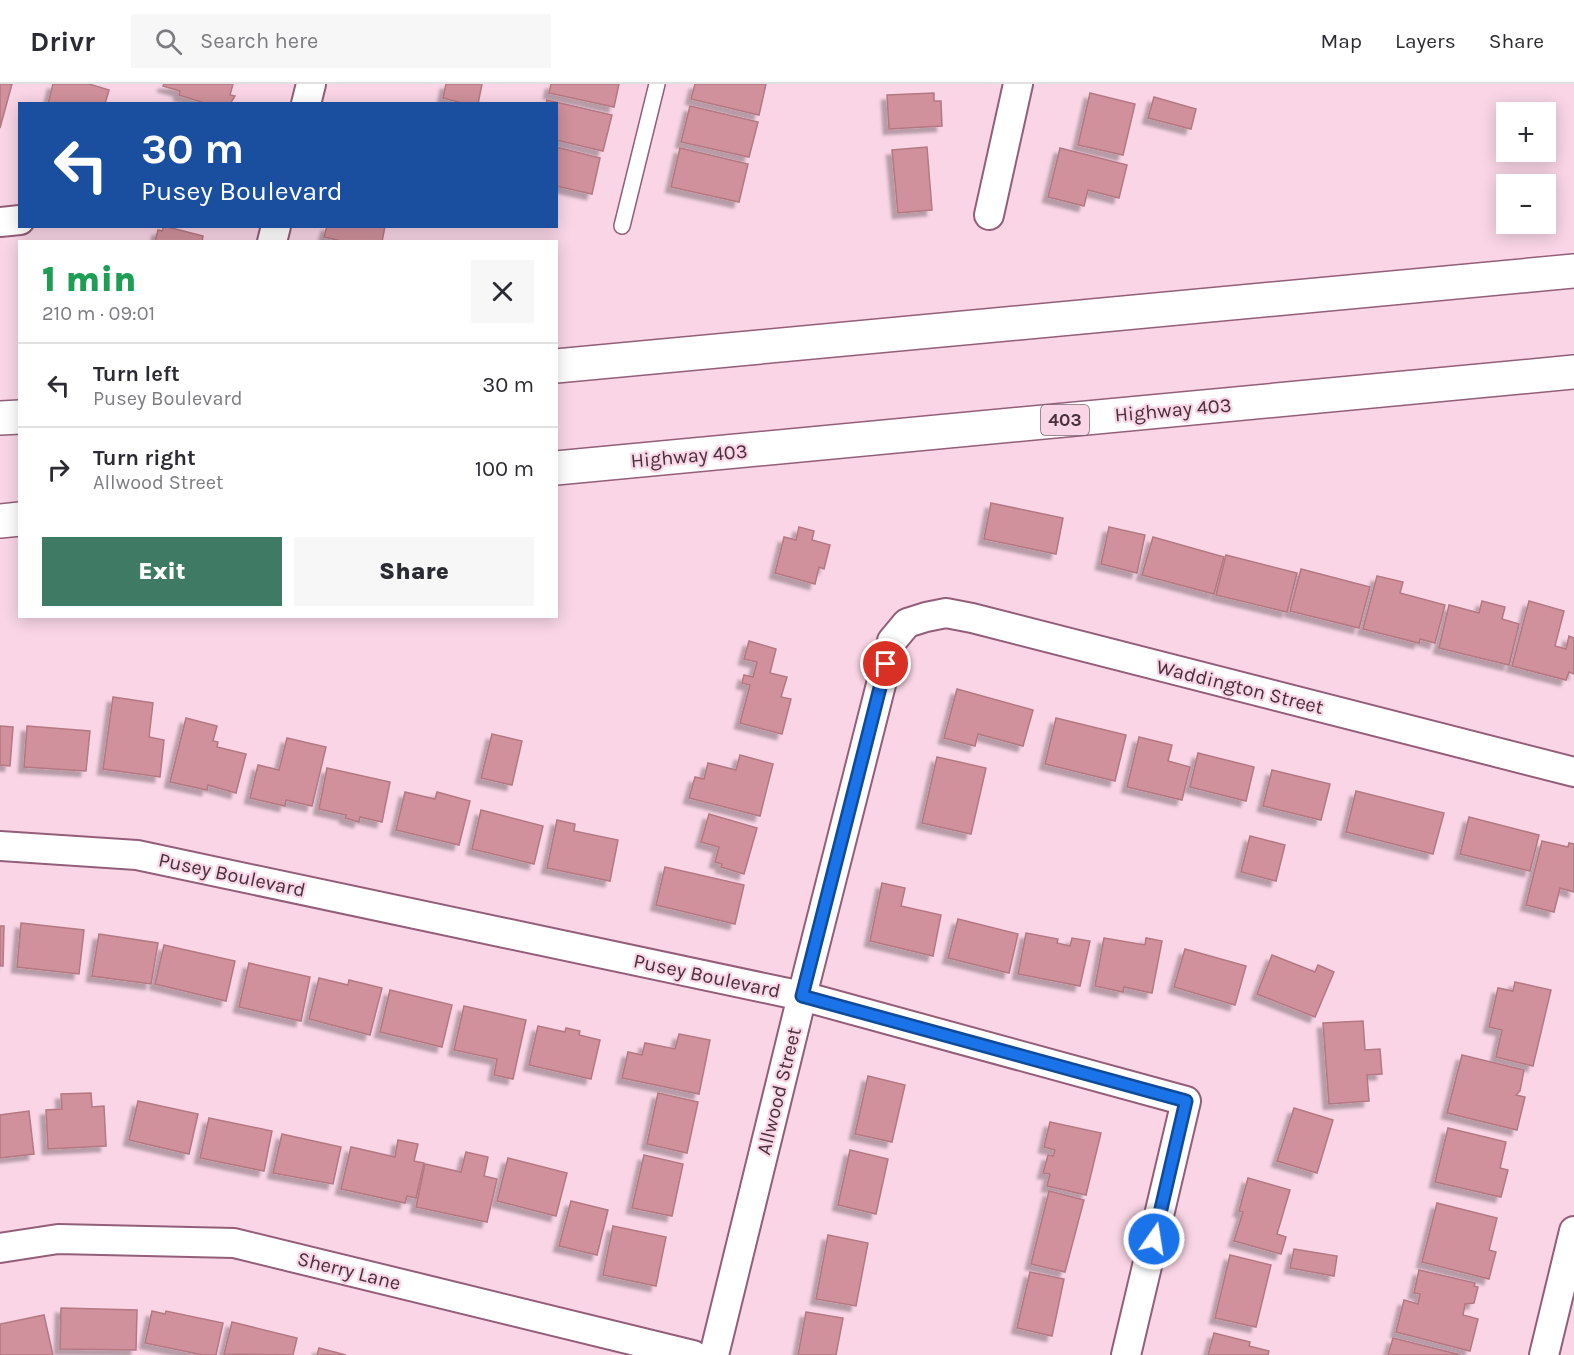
<!DOCTYPE html>
<meta charset="utf-8">
<style>
body{margin:0;font-family:Karla,sans-serif;background:#f7f7f7;color:#2b2b33;height:100vh;display:flex;flex-direction:column;font-size:22px;white-space:nowrap}
*{box-sizing:border-box;margin:0}
p{font-size:20px;color:#7c7c81}
.icon{flex:none;width:33px;height:33px;fill:none;stroke:currentColor;stroke-width:2;stroke-linecap:round;stroke-linejoin:round}
.map{position:relative;flex:1;overflow:hidden}
.side{position:absolute;left:18px;top:156px;width:540px;height:378px;display:flex;flex-direction:column;background:#fff;border-radius:0px;box-shadow:0 3px 15px #0003}
.side>*{flex:none}
.top-card{position:absolute;left:18px;top:18px;width:540px;height:126px;border-radius:0px;box-shadow:0 3px 15px #0003;background:#1a4fa0;color:#fff;overflow:hidden}
.fabs{position:absolute;left:1496px;top:18px;display:grid;gap:12px}
.fabs a{display:grid;place-items:center;width:60px;height:60px;border-radius:0px;background:#fff;box-shadow:0 3px 15px #0003;font-size:30px}
.pin{position:absolute;display:grid;place-items:center;width:51px;height:51px;color:#fff;margin:-26px;border:3px solid #fff;border-radius:50%;box-shadow:0 2px 6px #0007}
.me{position:absolute;width:66px;margin:-33px;rotate:13deg;stroke-linejoin:round;filter:drop-shadow(0 0 4px #0008)}
.turn{display:flex;align-items:center;gap:21px;height:126px;padding:0 24px;font-size:27px}
.turn .icon{width:78px;height:78px;stroke-width:2.5}
.turn b{display:block;font-size:42px;line-height:51px}
.round{display:grid;place-items:center;flex:none;width:63px;height:63px;border-radius:0px;background:#f7f7f7}
.summary{display:flex;align-items:center;justify-content:space-between;height:102px;padding:0 24px}
h1{font-size:36px;font-weight:800;line-height:45px;color:#1e9e55}
.cta{display:flex;gap:12px;margin-top:auto;padding:12px 24px}
.cta a{flex:1;height:69px;border-radius:0px;background:#3e7a64;color:#fff;font-size:24px;font-weight:800;line-height:69px;text-align:center}
.cta a+a{background:#f7f7f7;color:#2b2b33}
ul{padding:0;list-style:none}
li{display:flex;align-items:center;gap:18px;height:84px;padding:0 24px;border-top:2px solid #e1e1e2}
li div{flex:1}
li b{display:block;font-size:22px}
li em{font-style:normal}
header{display:flex;align-items:center;gap:36px;box-sizing:border-box;height:84px;padding:0 30px;background:#fff;border-bottom:2px solid #e1e1e2}
header strong{font-size:28px}
nav{display:flex;gap:33px;margin-inline-start:auto;font-size:21px}
.search{width:420px;height:54px;background:#f7f7f7;display:flex;align-items:center;gap:15px;box-sizing:border-box;padding:0 21px;border-radius:0px;color:#7c7c81;font-size:22px}
.map>svg:first-child{display:block}
.building{fill:#d0919c;stroke:#b47882;stroke-width:1.5;filter:url(#shadow)}
.lines{fill:none;stroke-linecap:round;stroke-linejoin:round}
.lane-casing{stroke:#925e79;stroke-width:18}
.street-casing{stroke:#925e79;stroke-width:32}
.highway-casing{stroke:#925e79;stroke-width:36}
.lane{stroke:#fff;stroke-width:15}
.street{stroke:#fff;stroke-width:28}
.highway{stroke:#fff;stroke-width:33}
.route-casing{stroke:#114b97;stroke-width:15}
.route{stroke:#1a73e8;stroke-width:10}
.labels{text-anchor:middle;dominant-baseline:central;stroke-width:4.5;stroke-linejoin:round;paint-order:stroke}
.shield{fill:#f9d5e5;stroke:#7c626e;stroke-width:1.5}
.shield-label{font-size:18px;font-weight:bold;fill:#47303b}
.street-label{font-size:20px;fill:#47303b;stroke:#f9d5e5}
</style>
<header>
<strong>Drivr</strong>
<div class="search"><svg class="icon" aria-label="search" viewBox="0 0 24 24"><circle cx="10" cy="10" r="6"/><path d="M15 15l6 6"/></svg>Search here</div>
<nav><a>Map</a><a>Layers</a><a>Share</a></nav>
</header>
<div class="map">
<svg width="1574" height="1271" viewBox="0 0 1574 1271">
<defs>
<filter id="shadow"><feDropShadow dx="-5.5" dy="5.5" stdDeviation="1.5" flood-color="#0004"/></filter>
</defs>
<rect width="100%" height="100%" fill="#f9d5e5"/>
<g class="building">
<path d="M0,0H12L0,44Z"/>
<path d="M53,0H89L109,6L105,20H48Z"/>
<path d="M164,0H233L230,11L235,12L230,20H208L179,11L180,7L163,2Z"/>
<path d="M446,0H482L478,20H466L443,14Z"/>
<path d="M551,0H619L614,23L549,9Z"/>
<path d="M695,0H766L759,31L691,15Z"/>
<path d="M934,9V17H941L942,42L889,45L887,11Z"/>
<path d="M1090,9L1135,20L1123,71L1078,61Z"/>
<path d="M1154,13L1196,25L1191,45L1148,34Z"/>
<path d="M547,16L612,31L603,67L556,56V20H546Z"/>
<path d="M690,22L758,38L749,73L681,58Z"/>
<path d="M556,63L600,74L592,110L556,102Z"/>
<path d="M927,63L932,126L898,129L892,66Z"/>
<path d="M680,64L748,80L739,118L671,103Z"/>
<path d="M1060,64L1127,81L1119,114L1088,106L1084,122L1048,113Z"/>
<path d="M164,142L203,152L202,158H155L158,146L162,147Z"/>
<path d="M327,142H385L382,158H346L324,153Z"/>
<path d="M991,419L1063,434L1056,470L984,455Z"/>
<path d="M799,443L814,447L812,456L830,461L824,485L819,483L815,500L775,489L784,453L796,456Z"/>
<path d="M1109,443L1145,451L1137,489L1101,480Z"/>
<path d="M1153,453L1224,473L1214,510L1142,491Z"/>
<path d="M1226,471L1297,489L1287,528L1216,511Z"/>
<path d="M1301,485L1370,503L1359,544L1290,527Z"/>
<path d="M1377,492L1403,498L1400,509L1445,521L1435,559L1420,555L1419,559L1363,545Z"/>
<path d="M1482,517L1505,523L1502,535L1519,540L1509,581L1439,564L1449,521L1479,529Z"/>
<path d="M1529,517L1564,527L1555,562L1566,565L1569,552L1574,554V590L1569,588L1566,596L1512,582Z"/>
<path d="M749,557L776,565L770,589L787,593L781,613L791,615L782,650L740,639L750,601L742,599L744,591L753,593L757,578L744,575Z"/>
<path d="M957,605L1033,626L1023,662L978,650L975,662L944,654Z"/>
<path d="M113,613L153,619L149,653L164,656L160,693L103,685Z"/>
<path d="M186,634L217,642L213,657L218,658L217,663L246,670L236,709L208,701L207,706L170,698Z"/>
<path d="M1056,634L1126,651L1115,697L1045,680Z"/>
<path d="M0,642L13,643L10,682L0,681Z"/>
<path d="M27,642L90,647L86,687L24,683Z"/>
<path d="M492,650L522,657L512,701L481,694Z"/>
<path d="M1139,653L1172,661L1168,677L1190,683L1182,716L1127,703Z"/>
<path d="M287,654L326,663L312,722L286,716L285,722L250,714L258,681L279,686Z"/>
<path d="M1198,669L1254,683L1246,717L1190,703Z"/>
<path d="M740,671L773,680L760,732L689,714L695,693L704,695L708,679L736,686Z"/>
<path d="M937,673L986,684L971,750L922,739Z"/>
<path d="M327,684L390,698L382,738L360,733L359,738L345,734L346,731L319,725Z"/>
<path d="M1272,686L1330,700L1321,736L1263,722Z"/>
<path d="M1356,707L1444,729L1433,770L1346,748Z"/>
<path d="M405,708L435,715L437,708L470,717L459,761L396,746Z"/>
<path d="M481,726L543,742L534,780L472,765Z"/>
<path d="M709,730L757,744L744,790L721,783L722,780L715,778L719,763L701,758Z"/>
<path d="M1469,733L1539,751L1530,787L1460,770Z"/>
<path d="M557,736L575,740L574,747L618,756L610,797L547,784Z"/>
<path d="M1250,752L1285,761L1276,797L1241,788Z"/>
<path d="M1542,757L1568,763L1569,759L1574,760V808L1560,804L1554,828L1526,821Z"/>
<path d="M665,783L744,801L735,840L656,821Z"/>
<path d="M882,799L905,804L901,822L941,831L933,872L870,857Z"/>
<path d="M958,835L1018,850L1009,889L948,874Z"/>
<path d="M21,839L84,846L79,890L17,883Z"/>
<path d="M0,842H4L3,882H0Z"/>
<path d="M1026,849L1058,855L1057,859L1070,862L1072,854L1090,857L1080,902L1018,890Z"/>
<path d="M99,850L158,859L151,900L92,892Z"/>
<path d="M1104,854L1145,861L1146,854L1162,857L1152,909L1124,903L1123,908L1095,902Z"/>
<path d="M164,861L235,877L226,917L155,900Z"/>
<path d="M1185,865L1246,882L1235,921L1174,903Z"/>
<path d="M1272,871L1315,888L1318,881L1334,888L1315,933L1257,910Z"/>
<path d="M249,879L310,893L301,937L239,923Z"/>
<path d="M319,894L348,901L349,896L382,904L370,951L309,935Z"/>
<path d="M1515,898L1551,906L1533,982L1496,973L1502,946L1489,943L1498,904L1513,907Z"/>
<path d="M390,906L452,921L442,963L380,948Z"/>
<path d="M464,922L526,936L513,995L494,991L497,975L454,966Z"/>
<path d="M1363,937L1365,966L1380,965L1382,990L1367,991L1369,1017L1329,1020L1323,939Z"/>
<path d="M538,942L565,948L566,944L580,947L579,951L600,956L591,995L529,981Z"/>
<path d="M679,950L710,956L699,1010L622,994L628,968L642,971L645,959L675,965Z"/>
<path d="M1462,971L1524,986L1520,1007L1516,1011L1525,1013L1517,1046L1447,1029Z"/>
<path d="M868,992L905,1001L892,1058L855,1050Z"/>
<path d="M91,1009L92,1023L104,1022L106,1062L48,1065L46,1026L62,1025L61,1010Z"/>
<path d="M658,1009L698,1018L687,1069L647,1060Z"/>
<path d="M138,1017L198,1030L189,1070L129,1056Z"/>
<path d="M1294,1024L1333,1036L1317,1089L1277,1077Z"/>
<path d="M29,1027L34,1070L0,1074V1031Z"/>
<path d="M209,1034L272,1047L264,1087L200,1074Z"/>
<path d="M1050,1038L1101,1049L1086,1111L1047,1102L1050,1090L1043,1089L1048,1071L1053,1072L1055,1066L1044,1063Z"/>
<path d="M1448,1044L1506,1058L1500,1084L1508,1086L1501,1113L1435,1098Z"/>
<path d="M282,1050L341,1063L333,1100L273,1089Z"/>
<path d="M398,1056L418,1060L414,1077L424,1079L416,1114L407,1112L405,1119L341,1105L351,1063L395,1073Z"/>
<path d="M850,1066L888,1075L876,1130L838,1121Z"/>
<path d="M466,1068L488,1073L484,1092L497,1095L487,1138L416,1123L425,1080L461,1088Z"/>
<path d="M644,1071L683,1080L672,1132L632,1124Z"/>
<path d="M508,1074L567,1089L556,1132L497,1117Z"/>
<path d="M1248,1094L1290,1106L1277,1150L1286,1153L1281,1170L1234,1157L1243,1128L1239,1127Z"/>
<path d="M1049,1107L1084,1116L1065,1188L1031,1180Z"/>
<path d="M571,1117L608,1126L597,1171L559,1162Z"/>
<path d="M1437,1119L1497,1134L1489,1166L1496,1168L1489,1195L1422,1178Z"/>
<path d="M613,1142L666,1153L656,1202L603,1191Z"/>
<path d="M828,1151L868,1159L856,1222L816,1215Z"/>
<path d="M1294,1165L1337,1172L1334,1192L1290,1184Z"/>
<path d="M1230,1171L1271,1181L1256,1243L1215,1234Z"/>
<path d="M1419,1186L1475,1199L1474,1202L1478,1203L1474,1219L1465,1220L1463,1231L1478,1235L1470,1267L1396,1248L1404,1216L1418,1220L1420,1210L1414,1209Z"/>
<path d="M1030,1188L1064,1195L1052,1252L1017,1244Z"/>
<path d="M61,1224L137,1226L136,1266L60,1265Z"/>
<path d="M152,1227L165,1230L166,1227L223,1239L216,1271H203L145,1259Z"/>
<path d="M806,1228L843,1234L836,1271H798Z"/>
<path d="M44,1231L53,1271H0V1240Z"/>
<path d="M232,1238L297,1254L293,1271L224,1270Z"/>
<path d="M1214,1249L1250,1258L1249,1262L1269,1267L1268,1271H1208Z"/>
<path d="M1393,1254L1461,1271H1388Z"/>
<path d="M319,1264L346,1271H317Z"/>
</g>
<g class="lines">
<defs>
<path id="lane" d="M622,142L657,0"/>
<g id="street">
<path d="M306,20L311,0"/>
<path d="M989,131L1018,0"/>
<path d="M0,138L20,136"/>
<path d="M272,158L276,142"/>
<path d="M0,762L137,771L802,912L1186,1017L1126,1271"/>
<path d="M0,1164L58,1155L234,1159L693,1271"/>
<path d="M714,1271L802,912L892,557L907,539L926,533L946,529L972,534L1574,688"/>
<path d="M1544,1271L1574,1147"/>
</g>
<g id="highway">
<path d="M556,282L1574,187"/>
<path d="M0,334L20,333"/>
<path d="M556,384L1574,288"/>
<path d="M0,437L20,435"/>
</g>
</defs>
<use href="#lane" class="lane-casing"/>
<use href="#street" class="street-casing"/>
<use href="#highway" class="highway-casing"/>
<use href="#lane" class="lane"/>
<use href="#street" class="street"/>
<use href="#highway" class="highway"/>
</g>
<g class="lines">
<defs>
<path id="route" d="M886,580L802,912L1186,1017L1154,1155"/>
</defs>
<use href="#route" class="route-casing"/>
<use href="#route" class="route"/>
</g>
<g class="labels">
<rect class="shield" x="1041" y="321" width="48" height="30" rx="4.5"/>
<g class="shield-label">
<text x="1065" y="336">403</text>
</g>
<g class="street-label">
<text transform="translate(1173 326) rotate(-5)">Highway 403</text>
<text transform="translate(689 372) rotate(-5)">Highway 403</text>
<text transform="translate(1240 603) rotate(14)">Waddington Street</text>
<text transform="translate(232 791) rotate(12)">Pusey Boulevard</text>
<text transform="translate(707 892) rotate(12)">Pusey Boulevard</text>
<text transform="translate(779 1007) rotate(-76)">Allwood Street</text>
<text transform="translate(349 1187) rotate(14)">Sherry Lane</text>
</g>
</g>
</svg>
<div class="fabs">
<a>+</a>
<a>−</a>
</div>
<div class="pin" style="left:886px;top:580px;background:#d93025"><svg class="icon" aria-label="arrive" viewBox="0 0 24 24"><path d="M6 21V4h12l-3 4 3 4H6"/></svg></div>
<svg class="me" style="left:1154px;top:1155px" viewBox="-20 -20 40 40"><circle r="17" fill="#1a73e8" stroke="#fff" stroke-width="3"/><path d="M0-11L8 9 0 5-8 9z" fill="#fff"/></svg>
<div class="top-card">
<div class="turn"><svg class="icon" aria-label="left" viewBox="0 0 24 24"><path d="M17 20v-9H6M10 6l-5 5 5 5"/></svg><div><b>30 m</b>Pusey Boulevard</div></div>
</div>
<section class="side">
<div class="summary"><div><h1>1 min</h1><p>210 m · 09:01</p></div><a class="round"><svg class="icon" aria-label="close" viewBox="0 0 24 24"><path d="M6 6l12 12M18 6L6 18"/></svg></a></div>
<ul>
<li><svg class="icon" aria-label="left" viewBox="0 0 24 24"><path d="M17 20v-9H6M10 6l-5 5 5 5"/></svg><div><b>Turn left</b><p>Pusey Boulevard</p></div><em>30 m</em></li>
<li><svg class="icon" aria-label="right" viewBox="0 0 24 24"><path d="M7 20v-9h11M14 6l5 5-5 5"/></svg><div><b>Turn right</b><p>Allwood Street</p></div><em>100 m</em></li>
</ul>
<div class="cta"><a>Exit</a><a>Share</a></div>
</section>
</div>
